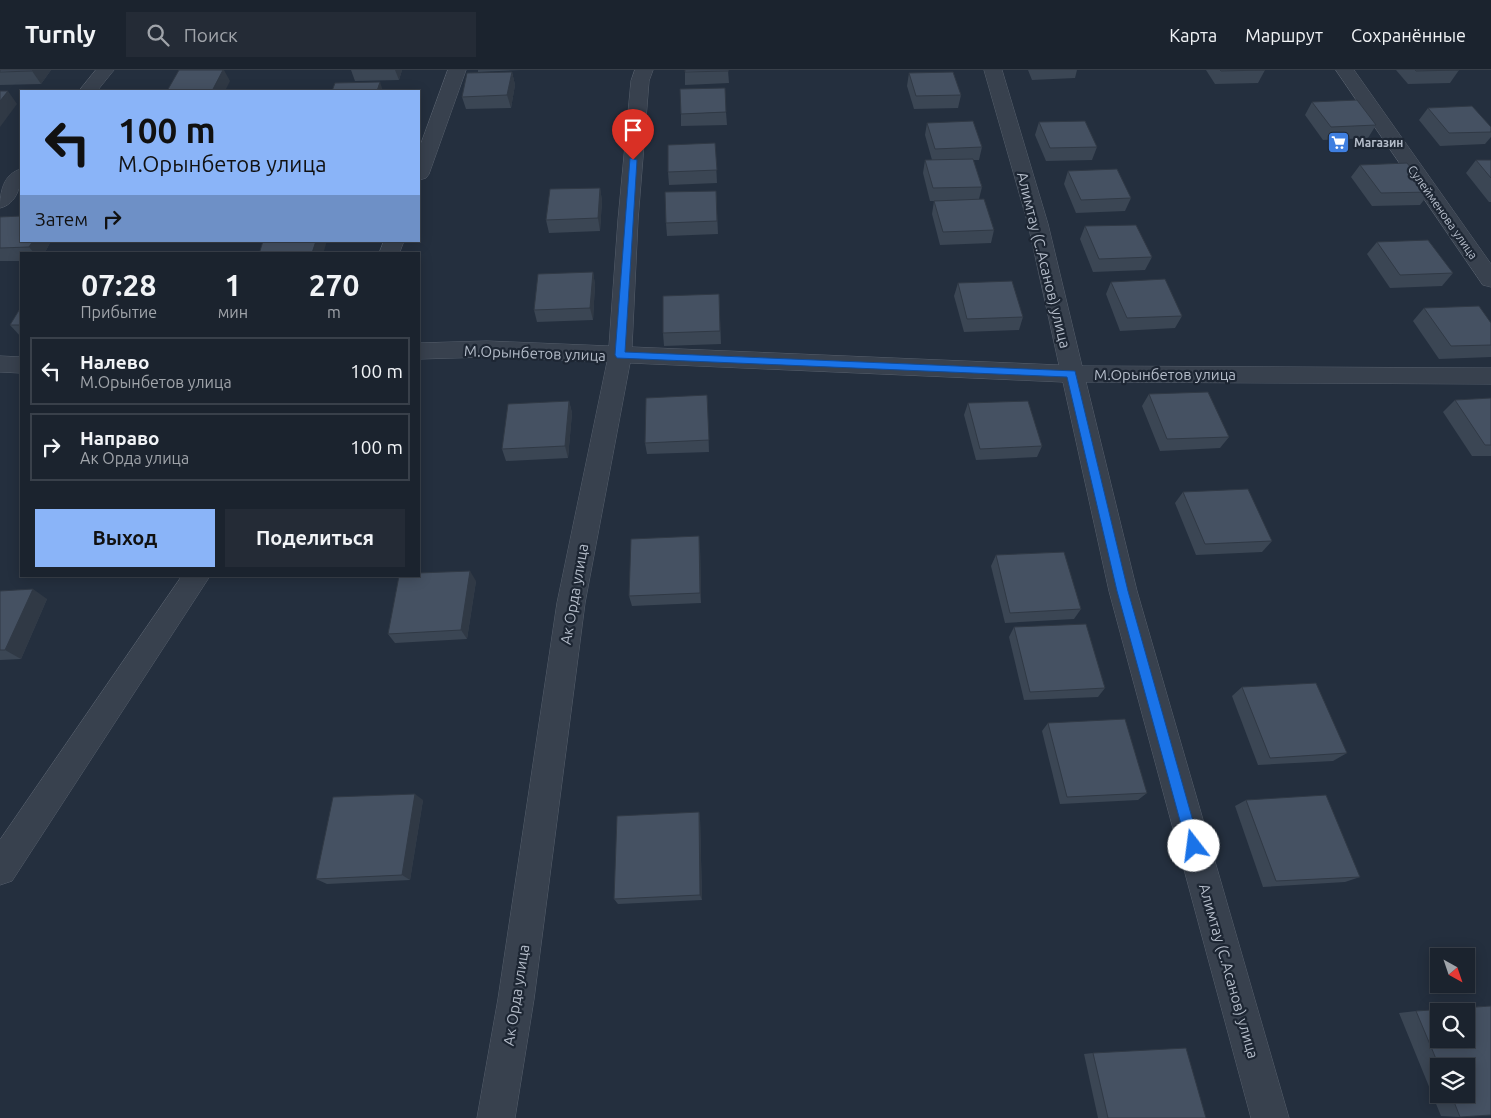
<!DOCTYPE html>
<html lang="ru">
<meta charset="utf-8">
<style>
body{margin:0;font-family:Ubuntu,sans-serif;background:#242b36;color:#f1f3f6;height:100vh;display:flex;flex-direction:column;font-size:19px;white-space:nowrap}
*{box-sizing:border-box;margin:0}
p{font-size:16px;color:#a0a4aa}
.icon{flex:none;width:28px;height:28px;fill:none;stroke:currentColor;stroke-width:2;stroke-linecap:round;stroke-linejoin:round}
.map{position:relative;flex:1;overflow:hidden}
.details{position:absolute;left:20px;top:182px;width:400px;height:325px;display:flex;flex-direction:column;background:#1b232e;border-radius:0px;box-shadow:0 2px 12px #0003,0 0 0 1px #39404a}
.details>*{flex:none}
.banner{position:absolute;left:20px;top:20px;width:400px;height:152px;border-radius:0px;box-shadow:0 2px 12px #0003,0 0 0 1px #39404a;background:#8ab4f8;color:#111;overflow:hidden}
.needle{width:32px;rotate:140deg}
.controls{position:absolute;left:1430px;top:878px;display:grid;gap:10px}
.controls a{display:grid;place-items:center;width:45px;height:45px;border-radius:0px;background:#1b232e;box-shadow:0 2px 12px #0003,0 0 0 1px #39404a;font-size:25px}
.pin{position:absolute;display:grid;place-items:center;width:42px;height:42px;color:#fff;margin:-51px -21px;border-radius:50% 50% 50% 0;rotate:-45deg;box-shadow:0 0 5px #0007}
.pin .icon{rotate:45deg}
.me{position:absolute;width:55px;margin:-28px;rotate:345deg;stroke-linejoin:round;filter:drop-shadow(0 0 4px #0008)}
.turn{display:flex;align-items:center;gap:18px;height:105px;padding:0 15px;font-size:22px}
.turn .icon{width:65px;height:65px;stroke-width:2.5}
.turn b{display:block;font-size:35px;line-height:42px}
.then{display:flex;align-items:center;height:48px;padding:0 15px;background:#0003;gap:10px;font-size:19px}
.eta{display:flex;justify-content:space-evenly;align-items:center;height:85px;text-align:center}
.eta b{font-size:30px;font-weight:600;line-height:35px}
.button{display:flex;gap:10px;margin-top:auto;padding:10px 15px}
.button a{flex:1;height:58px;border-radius:0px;background:#8ab4f8;color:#111;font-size:20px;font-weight:600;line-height:58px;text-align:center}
.button a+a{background:#242b36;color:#f1f3f6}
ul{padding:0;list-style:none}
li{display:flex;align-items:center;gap:15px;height:68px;margin:0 10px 8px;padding:0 5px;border:2px solid #39404a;border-radius:0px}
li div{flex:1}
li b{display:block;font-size:19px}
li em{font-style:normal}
header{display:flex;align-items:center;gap:30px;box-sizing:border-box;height:70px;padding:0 25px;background:#1b232e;border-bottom:1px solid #39404a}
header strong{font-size:24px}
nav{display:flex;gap:28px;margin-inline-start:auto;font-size:18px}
.search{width:350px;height:45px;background:#242b36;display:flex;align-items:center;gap:12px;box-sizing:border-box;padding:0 18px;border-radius:0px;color:#a0a4aa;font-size:19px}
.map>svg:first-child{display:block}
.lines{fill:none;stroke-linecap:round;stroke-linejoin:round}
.minor-casing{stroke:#565f6c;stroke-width:1}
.minor{fill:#38414e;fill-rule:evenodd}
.wall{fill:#3b4654;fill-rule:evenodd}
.shaded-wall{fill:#303945}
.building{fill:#455162;stroke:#303945;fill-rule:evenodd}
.route{fill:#1a73e8;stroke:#114b97}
.labels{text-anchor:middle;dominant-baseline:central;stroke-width:4.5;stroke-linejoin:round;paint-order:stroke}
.far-poi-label{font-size:12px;font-weight:bold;fill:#b4bcc9;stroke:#1d2633;text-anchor:start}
.far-street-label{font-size:12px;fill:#b4bcc9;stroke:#1d2633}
.street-label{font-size:15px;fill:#b4bcc9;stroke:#1d2633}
</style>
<header>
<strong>Turnly</strong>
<div class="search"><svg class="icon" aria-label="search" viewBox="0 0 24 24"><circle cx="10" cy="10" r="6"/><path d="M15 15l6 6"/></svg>Поиск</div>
<nav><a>Карта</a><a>Маршрут</a><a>Сохранённые</a></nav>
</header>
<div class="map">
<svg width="1491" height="1048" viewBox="0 0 1491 1048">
<rect width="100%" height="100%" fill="#242f3e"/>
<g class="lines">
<defs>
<g id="minor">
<path d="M96,0H114L97,21H79Z"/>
<path d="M448,0H466L429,104L426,108L419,110V79Z"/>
<path d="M635,0H653L649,11L638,150L632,277L1059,295L1028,154L984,0H1002L1048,154L1082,296L1491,298V314L1086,312L1137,521L1289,1048H1251L1109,521L1063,312L630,293L585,533L534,929L515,1048H477L498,929L557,533L607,292L487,287L419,289V273L487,271L609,276L618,150L631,11Z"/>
<path d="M1336,0H1354L1491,194V217L1483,215Z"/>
<path d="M21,99C22,115 17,134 0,138C0,122 3,104 21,99Z"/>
<path d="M384,171H404L399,184H379Z"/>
<path d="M0,286L21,287V303L0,302Z"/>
<path d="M182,506H210L12,811L0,815V770Z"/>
</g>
</defs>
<use href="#minor" class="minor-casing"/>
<use href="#minor" class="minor"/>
</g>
<g class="wall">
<path d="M0,0H51L41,14L0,15Z"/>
<path d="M351,0H402L399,10L355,11Z"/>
<path d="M478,0H521L478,2Z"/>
<path d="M685,0H728L729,13L685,15Z"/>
<path d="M1028,0H1077L1075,8L1032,10Z"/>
<path d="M1206,0H1265L1258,13L1215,14Z"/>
<path d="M1396,0H1459L1450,13L1408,14Z"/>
<path d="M512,2L515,15L511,38L466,39L462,27Z"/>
<path d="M909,3L961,25L958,38L914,39L907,16Z"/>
<path d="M1312,32L1376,55L1368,68L1323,70L1305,45Z"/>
<path d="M1428,38L1491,57V67L1485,74L1440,76L1419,50Z"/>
<path d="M726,42L727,55L681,56V44Z"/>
<path d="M1039,52L1097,77L1092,90L1046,91L1035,65Z"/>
<path d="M927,53L982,77L979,90H973L982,117L979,129L994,160L991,173L940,175L932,144L934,131H930L923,103L925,90H932L925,65Z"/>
<path d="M715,73L717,113L669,115L668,102Z"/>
<path d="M1476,90H1491V132H1489L1466,103Z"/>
<path d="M1360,95L1430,122L1420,135L1372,136L1351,107Z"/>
<path d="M1068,101L1131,128L1125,141L1076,143L1064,114Z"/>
<path d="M600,118L602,131L600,161L549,163L546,150Z"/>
<path d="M716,121L718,164L667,166L666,153Z"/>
<path d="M0,147L21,171H51L44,184H21V191H0Z"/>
<path d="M1085,156L1152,187L1145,200L1093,202L1080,169Z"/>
<path d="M1377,172L1453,203L1442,216L1390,218L1367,184Z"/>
<path d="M593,202L595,215L593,250L537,252L534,240Z"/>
<path d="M1111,212L1182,246L1175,258L1120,261L1106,224Z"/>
<path d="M958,213L1023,247L1019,260L964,262L954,226Z"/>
<path d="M719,224L721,274L664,276L663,263Z"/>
<path d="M21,237V267L10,255Z"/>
<path d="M1424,238L1491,253V287L1439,289L1413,251Z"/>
<path d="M1149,324L1229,367L1220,378L1160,381L1142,336Z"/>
<path d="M707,325L709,382L647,384L645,373Z"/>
<path d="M1491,328V386H1472L1443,342L1455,330Z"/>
<path d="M569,331L572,343L568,388L506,391L502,379Z"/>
<path d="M968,333L1042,376L1037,387L976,390L964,345Z"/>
<path d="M1183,422L1272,471L1262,482L1196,485L1175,433Z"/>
<path d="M700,477L701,533L632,536L629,526Z"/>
<path d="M996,485L1081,539L1074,549L1005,553L991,496Z"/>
<path d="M476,511L467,569L395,573L388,564Z"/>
<path d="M0,521L47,529L21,589L0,590Z"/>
<path d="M1014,557L1105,618L1098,627L1024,630L1009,567Z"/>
<path d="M1242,617L1347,683L1333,691L1258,695L1232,626Z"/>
<path d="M1048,653L1147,723L1138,730L1060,734L1042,661Z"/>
<path d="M423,730L410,810L327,814L316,809Z"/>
<path d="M1246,730L1360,807L1345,812L1263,817L1235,736Z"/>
<path d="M699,742L700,748L702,830L618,834L614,829Z"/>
<path d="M1491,936V1045L1460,1047L1441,1046L1399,943L1416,941ZM1439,941H1466V969H1439ZM1439,996H1466V1024H1439Z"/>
<path d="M1093,983L1206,1048H1098L1084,984Z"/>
</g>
<g class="shaded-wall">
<path d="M33,0H51L41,14L32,1Z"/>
<path d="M223,0H224L230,11L225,21H212Z"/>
<path d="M395,0H402L399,10Z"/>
<path d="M512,2L515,15L511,38L507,25Z"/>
<path d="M380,12L383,21H377Z"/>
<path d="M8,21L17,34L0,57V31Z"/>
<path d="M600,118L602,131L600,161L598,148Z"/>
<path d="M33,171H51L44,184H35L29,177Z"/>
<path d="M316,171H327L323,184H312Z"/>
<path d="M593,202L595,215L593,250L590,238Z"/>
<path d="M569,331L572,343L568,388L565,376Z"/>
<path d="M699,466L700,477L701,533L700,523Z"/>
<path d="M470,501L476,511L467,569L461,560Z"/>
<path d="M33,519L47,529L21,589L5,580Z"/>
<path d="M415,724L423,730L410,810L402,805Z"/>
<path d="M699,742L700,748L702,830L700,825Z"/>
</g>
<g class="building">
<path d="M0,0H33L32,1L0,2Z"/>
<path d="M179,0H223L212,21H167Z"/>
<path d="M685,0H728L729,1L685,2Z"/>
<path d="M1220,0H1265L1221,1Z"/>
<path d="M1415,0H1459L1416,1Z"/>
<path d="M512,2L507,25L462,27L467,3Z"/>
<path d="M953,2L961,25L916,26L909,3Z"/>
<path d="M380,12L377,21H332L335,13Z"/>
<path d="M725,18L726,42L681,44L680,19Z"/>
<path d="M0,21H8L0,31Z"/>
<path d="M1357,30L1376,55L1331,57L1312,32Z"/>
<path d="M1472,36L1491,57V62L1449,63L1428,38Z"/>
<path d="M973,51L982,77L935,79L927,53Z"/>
<path d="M1085,51L1097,77L1050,78L1039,52Z"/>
<path d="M715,73L717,100L668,102V75Z"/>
<path d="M973,89L982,117L933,118L925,90Z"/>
<path d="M1476,90H1491V108Z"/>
<path d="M1407,93L1430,122L1381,123L1360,95Z"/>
<path d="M1117,99L1131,128L1081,130L1068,101Z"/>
<path d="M600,118L598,148L546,150L550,119Z"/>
<path d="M716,121L717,151L666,153L665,122Z"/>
<path d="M984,129L994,160L943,162L934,131Z"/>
<path d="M21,146V171H33L29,177L0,178V147Z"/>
<path d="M1136,155L1152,187L1099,189L1085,156Z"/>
<path d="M1428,170L1453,203L1400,205L1377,172Z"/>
<path d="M263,171H316L312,183L259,184Z"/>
<path d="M593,202L590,238L534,240L538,204Z"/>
<path d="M1165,209L1182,246L1127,248L1111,212Z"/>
<path d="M1012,211L1023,247L967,249L958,213Z"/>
<path d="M719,224L720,261L663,263V226Z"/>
<path d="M1479,236L1491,253V275L1451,276L1424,238Z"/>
<path d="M21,237V255H10Z"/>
<path d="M1208,322L1229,367L1167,369L1149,324Z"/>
<path d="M707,325L709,370L645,373L646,328Z"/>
<path d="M1491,328V375H1485L1455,330Z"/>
<path d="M569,331L565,376L502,379L508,334Z"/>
<path d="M1028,331L1042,376L980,379L968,333Z"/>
<path d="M1248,419L1272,471L1205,474L1183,422Z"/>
<path d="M699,466L700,523L629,526L631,469Z"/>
<path d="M1064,482L1081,539L1010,543L996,485Z"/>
<path d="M470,501L461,560L388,564L399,506H419V503Z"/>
<path d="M33,519L5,580H0V521Z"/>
<path d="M1086,554L1105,618L1030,622L1014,557Z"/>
<path d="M1316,613L1347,683L1270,688L1242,617Z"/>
<path d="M1125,649L1147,723L1067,727L1048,653Z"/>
<path d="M415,724L402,805L316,809L333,727Z"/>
<path d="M1326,725L1360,807L1276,811L1246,730Z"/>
<path d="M699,742L700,825L614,829L617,746Z"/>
<path d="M1491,936V1045L1460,1047L1451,1024H1466V996H1439L1416,941ZM1439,941H1466V969H1439Z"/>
<path d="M1186,978L1206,1048H1108L1093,983Z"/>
</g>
<path class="route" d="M630,88L637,90L625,282L1075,301L1128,521L1200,776L1199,780L1194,782L1189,780L1187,776L1117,521L1067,307L617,288L615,285Z"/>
<defs>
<symbol id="supermarket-square" viewBox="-11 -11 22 22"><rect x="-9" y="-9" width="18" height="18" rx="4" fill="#3f7fe0" stroke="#1d2633"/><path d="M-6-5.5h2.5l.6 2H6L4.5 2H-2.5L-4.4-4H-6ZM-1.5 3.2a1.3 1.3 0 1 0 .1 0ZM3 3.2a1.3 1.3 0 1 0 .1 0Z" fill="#fff"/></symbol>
</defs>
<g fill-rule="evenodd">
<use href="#supermarket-square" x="1326" y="60" width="25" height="25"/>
</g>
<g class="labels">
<g class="far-poi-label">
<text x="1354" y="72">Магазин</text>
</g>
<g class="far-street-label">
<text transform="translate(1443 142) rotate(55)">Сулейменова улица</text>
</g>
<g class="street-label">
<text transform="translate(1044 190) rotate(76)">Алимтау (С.Асанов) улица</text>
<text transform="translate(535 283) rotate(2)">М.Орынбетов улица</text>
<text x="1165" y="304">М.Орынбетов улица</text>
<text transform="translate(574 524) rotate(-80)">Ак Орда улица</text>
<text transform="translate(1229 901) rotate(74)">Алимтау (С.Асанов) улица</text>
<text transform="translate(516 925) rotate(-81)">Ак Орда улица</text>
</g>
</g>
</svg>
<div class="controls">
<a><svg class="needle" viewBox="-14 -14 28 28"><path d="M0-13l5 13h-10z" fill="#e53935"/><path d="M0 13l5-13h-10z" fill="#a0a4aa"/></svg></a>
<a><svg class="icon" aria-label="search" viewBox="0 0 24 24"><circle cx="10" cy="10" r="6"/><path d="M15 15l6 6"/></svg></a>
<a><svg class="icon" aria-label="layers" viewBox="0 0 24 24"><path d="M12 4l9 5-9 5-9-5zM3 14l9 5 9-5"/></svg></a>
</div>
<div class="pin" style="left:633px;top:90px;background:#d93025"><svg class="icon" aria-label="arrive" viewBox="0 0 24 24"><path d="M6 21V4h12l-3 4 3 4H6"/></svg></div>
<svg class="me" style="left:1194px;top:776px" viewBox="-20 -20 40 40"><circle r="19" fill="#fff"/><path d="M0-13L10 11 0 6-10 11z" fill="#1a73e8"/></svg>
<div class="banner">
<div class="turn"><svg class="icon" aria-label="left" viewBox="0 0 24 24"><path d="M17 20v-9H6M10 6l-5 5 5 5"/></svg><div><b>100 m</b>М.Орынбетов улица</div></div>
<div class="then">Затем<svg class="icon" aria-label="right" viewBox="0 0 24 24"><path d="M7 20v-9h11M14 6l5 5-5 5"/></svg></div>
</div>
<section class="details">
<div class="eta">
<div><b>07:28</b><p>Прибытие</p></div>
<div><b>1</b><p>мин</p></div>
<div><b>270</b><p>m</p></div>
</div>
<ul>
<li><svg class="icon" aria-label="left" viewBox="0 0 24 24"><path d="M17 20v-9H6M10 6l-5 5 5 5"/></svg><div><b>Налево</b><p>М.Орынбетов улица</p></div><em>100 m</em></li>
<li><svg class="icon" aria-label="right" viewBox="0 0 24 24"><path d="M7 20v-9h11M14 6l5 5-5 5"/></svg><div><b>Направо</b><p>Ак Орда улица</p></div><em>100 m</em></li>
</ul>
<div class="button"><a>Выход</a><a>Поделиться</a></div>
</section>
</div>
